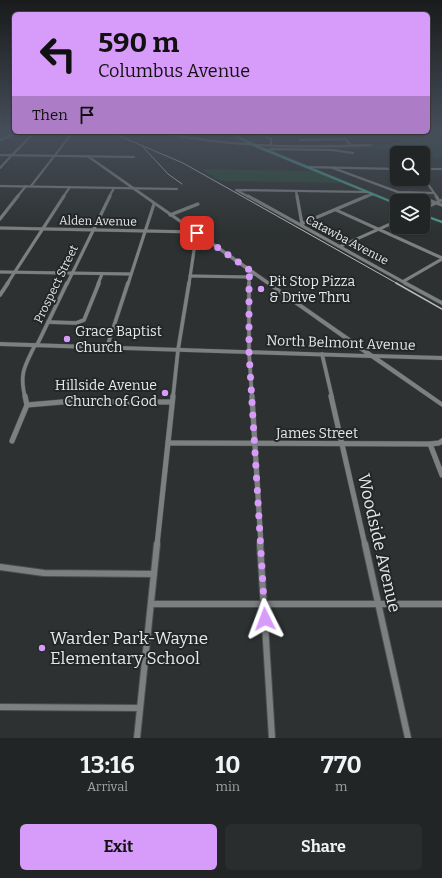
<!DOCTYPE html>
<style>
body{margin:0;font-family:Bitter,serif;background:#2a2d2d;color:#f1f3f6;height:100vh;display:flex;flex-direction:column;font-size:15px;white-space:nowrap}
*{box-sizing:border-box;margin:0}
p{font-size:13px;color:#a2a5a7}
.icon{flex:none;width:22px;height:22px;fill:none;stroke:currentColor;stroke-width:2;stroke-linecap:round;stroke-linejoin:round}
.map{position:relative;height:738px;overflow:hidden}
.drawer{display:flex;flex-direction:column;background:#222525;flex:1}
.drawer>*{flex:none}
.guide{position:absolute;left:12px;top:12px;width:418px;height:122px;border-radius:6px;box-shadow:0 1px 3px #0004,0 0 0 1px #3f4242;background:#d79bf9;color:#111;overflow:hidden}
.buttons{position:absolute;left:390px;top:146px;display:grid;gap:8px}
.buttons a{display:grid;place-items:center;width:40px;height:40px;border-radius:6px;background:#222525;box-shadow:0 1px 3px #0004,0 0 0 1px #3f4242;font-size:20px}
.pin{position:absolute;display:grid;place-items:center;width:34px;height:34px;color:#fff;margin:-17px;border-radius:8px;box-shadow:0 2px 6px #0006}
.me{position:absolute;width:44px;margin:-22px;rotate:357deg;stroke-linejoin:round;filter:drop-shadow(0 0 3px #0008)}
.turn{display:flex;align-items:center;gap:14px;height:84px;padding:0 20px;font-size:18px}
.turn .icon{width:52px;height:52px;stroke-width:2.5}
.turn b{display:block;font-size:28px;line-height:34px}
.then{display:flex;align-items:center;height:38px;padding:0 20px;background:#0003;gap:8px;font-size:15px}
.eta{display:flex;justify-content:space-evenly;align-items:center;height:68px;text-align:center}
.eta b{font-size:24px;font-weight:700;line-height:28px}
.cta{display:flex;gap:8px;margin-top:auto;padding:8px 20px}
.cta a{flex:1;height:46px;border-radius:6px;background:#d79bf9;color:#111;font-size:16px;font-weight:700;line-height:46px;text-align:center}
.cta a+a{background:#2a2d2d;color:#f1f3f6}
.map>svg:first-child{display:block}
.green{fill:#284935}
.lines{fill:none;stroke-linecap:round;stroke-linejoin:round}
.street-far4-casing{stroke:#4c4f4f;stroke-width:2.5}
.street-far3-casing{stroke:#4c4f4f;stroke-width:3.5}
.street-far2-casing{stroke:#4c4f4f;stroke-width:4.5}
.street-far1-casing{stroke:#4c4f4f;stroke-width:6}
.street-casing{stroke:#4c4f4f;stroke-width:8}
.secondary-casing{stroke:#4c4f4f;stroke-width:0.5}
.primary-casing{stroke:#4c4f4f;stroke-width:1}
.street-far4{stroke:#7c8080;stroke-width:2}
.street-far3{stroke:#7c8080;stroke-width:3}
.street-far2{stroke:#7c8080;stroke-width:3.5}
.street-far1{stroke:#7c8080;stroke-width:5}
.street{stroke:#7c8080;stroke-width:6}
.secondary{fill:#7c8080;fill-rule:evenodd}
.primary{fill:#44a294;fill-rule:evenodd}
.rail-far1{stroke:#b9bcbc;stroke-width:1}
.rail{stroke:#b9bcbc;stroke-width:1.5}
.route{stroke:#d79bf9;stroke-width:7;stroke-dasharray:0 12.6}
.poi-dot{fill:#d79bf9;stroke:#242728;stroke-width:1.5}
.labels{text-anchor:middle;dominant-baseline:central;stroke-width:4;stroke-linejoin:round;paint-order:stroke}
.far-street-label{font-size:12px;fill:#e5e8e8;stroke:#242728}
.poi-label{font-size:14px;fill:#e5e8e8;stroke:#242728;text-anchor:start}
.street-label{font-size:14px;fill:#e5e8e8;stroke:#242728}
.near-street-label{font-size:17px;fill:#e5e8e8;stroke:#242728}
.near-poi-label{font-size:17px;fill:#e5e8e8;stroke:#242728;text-anchor:start}
</style>
<div class="map">
<svg width="442" height="738" viewBox="0 0 442 738">
<rect width="100%" height="100%" fill="#2d3131"/>
<g class="green">
<path d="M438,131H442V158H435L427,148L385,149L264,148L263,146L303,147L391,144Z"/>
<path d="M200,169L315,171L345,183L220,181Z"/>
</g>
<g class="lines">
<defs>
<g id="street-far4">
<path d="M157,132C228,147 299,148 371,145"/>
<path d="M256,132L271,139V145"/>
<path d="M298,134H346"/>
<path d="M180,137L193,132"/>
<path d="M300,140L345,139L352,146"/>
<path d="M267,151L271,149L332,150L353,153"/>
<path d="M0,155L134,157"/>
<path d="M12,155L35,132"/>
<path d="M307,167L397,169"/>
<path d="M0,168L12,155"/>
<path d="M333,168L398,192L434,193"/>
<path d="M423,169H442"/>
<path d="M423,177L437,197"/>
<path d="M0,186L177,189"/>
<path d="M31,186L73,132"/>
<path d="M296,191L297,197"/>
<path d="M412,194L421,197"/>
<path d="M17,197L26,186"/>
<path d="M63,197L70,187"/>
<path d="M109,197L114,188"/>
<path d="M249,197L236,190L367,192"/>
<path d="M365,197L373,194"/>
</g>
<g id="street-far3">
<path d="M248,196L407,284"/>
<path d="M297,196L302,224"/>
<path d="M418,196L442,205"/>
<path d="M436,196L439,201"/>
<path d="M423,209L442,200"/>
<path d="M336,210L442,258"/>
<path d="M170,215L198,204"/>
<path d="M0,219L18,196"/>
<path d="M301,224L367,196"/>
<path d="M0,228L195,232"/>
<path d="M341,246L397,221"/>
<path d="M0,272L131,274"/>
<path d="M190,276L249,277"/>
<path d="M404,281L442,259"/>
<path d="M7,284L64,196"/>
<path d="M67,284L110,196"/>
<path d="M98,284L102,274"/>
<path d="M128,284L154,204"/>
<path d="M189,284L196,237L199,234"/>
<path d="M249,284V277L254,273"/>
</g>
<g id="street-far2">
<path d="M249,283V352L252,397"/>
<path d="M405,283L442,303"/>
<path d="M0,295L8,283"/>
<path d="M48,322L76,323L84,320L99,283"/>
<path d="M37,345L67,283"/>
<path d="M107,347L128,283"/>
<path d="M322,354L332,397"/>
<path d="M25,397C19,373 25,366 35,345"/>
<path d="M173,397L178,350L189,283"/>
</g>
<g id="street-far1">
<path d="M252,396L261,545"/>
<path d="M331,396L365,545"/>
<path d="M27,405L62,402H172"/>
<path d="M12,441L27,405L25,396"/>
<path d="M168,443L430,444L439,443L442,441"/>
<path d="M430,444L442,475"/>
<path d="M157,545L173,396"/>
</g>
<g id="street">
<path d="M260,544L272,738"/>
<path d="M365,544L408,738"/>
<path d="M0,567L44,573L154,574"/>
<path d="M152,604H442"/>
<path d="M0,707L140,708"/>
<path d="M137,738L157,544"/>
</g>
<path id="secondary" d="M88,155L373,354L442,356V360L379,358L442,402V407L371,358L0,346V342L365,354L87,157V156Z"/>
<g id="primary">
<path d="M19,132H23L0,141V139Z"/>
<path d="M226,132H229L257,145L397,203V205L255,147Z"/>
<path d="M423,214L442,221V223L423,216Z"/>
</g>
</defs>
<use href="#street-far4" class="street-far4-casing"/>
<use href="#street-far3" class="street-far3-casing"/>
<use href="#street-far2" class="street-far2-casing"/>
<use href="#street-far1" class="street-far1-casing"/>
<use href="#street" class="street-casing"/>
<use href="#secondary" class="secondary-casing"/>
<use href="#primary" class="primary-casing"/>
<use href="#street-far4" class="street-far4"/>
<use href="#street-far3" class="street-far3"/>
<use href="#street-far2" class="street-far2"/>
<use href="#street-far1" class="street-far1"/>
<use href="#street" class="street"/>
<use href="#secondary" class="secondary"/>
<use href="#primary" class="primary"/>
<g class="rail-far1">
<path d="M110,132L183,163L398,284"/>
<path d="M143,147L168,174L182,184"/>
</g>
<path class="rail" d="M396,283L442,309"/>
</g>
<linearGradient id="sky" x2="0" y2="1"><stop stop-color="#191b1b"/><stop offset="0.56" stop-color="#464e5a"/><stop offset="1" stop-color="#464e5a" stop-opacity="0"/></linearGradient>
<rect width="442" height="234" fill="url(#sky)"/>
<g class="lines">
<path class="route" d="M197,233L254,273L249,277V352L265,619"/>
</g>
<g class="poi-dot">
<circle cx="261" cy="289" r="4"/>
<circle cx="67" cy="339" r="4"/>
<circle cx="165" cy="393" r="4"/>
<circle cx="42" cy="648" r="4"/>
</g>
<g class="labels">
<g class="far-street-label">
<text transform="translate(98 221) rotate(1)">Alden Avenue</text>
<text transform="translate(347 240) rotate(28)">Catawba Avenue</text>
<text transform="translate(56 284) rotate(-64)">Prospect Street</text>
</g>
<g class="poi-label">
<text x="269" y="281">Pit Stop Pizza<tspan x="269" dy="16">&amp; Drive Thru</tspan></text>
<text x="75" y="331">Grace Baptist<tspan x="75" dy="16">Church</tspan></text>
<text x="157" y="385" text-anchor="end">Hillside Avenue<tspan x="157" dy="16">Church of God</tspan></text>
</g>
<g class="street-label">
<text transform="translate(341 343) rotate(2)">North Belmont Avenue</text>
<text x="317" y="433">James Street</text>
</g>
<g class="near-street-label">
<text transform="translate(379 543) rotate(77)">Woodside Avenue</text>
</g>
<g class="near-poi-label">
<text x="50" y="638">Warder Park-Wayne<tspan x="50" dy="20">Elementary School</tspan></text>
</g>
</g>
</svg>
<div class="buttons">
<a><svg class="icon" aria-label="search" viewBox="0 0 24 24"><circle cx="10" cy="10" r="6"/><path d="M15 15l6 6"/></svg></a>
<a><svg class="icon" aria-label="layers" viewBox="0 0 24 24"><path d="M12 4l9 5-9 5-9-5zM3 14l9 5 9-5"/></svg></a>
</div>
<div class="pin" style="left:197px;top:233px;background:#d93025"><svg class="icon" aria-label="arrive" viewBox="0 0 24 24"><path d="M6 21V4h12l-3 4 3 4H6"/></svg></div>
<svg class="me" style="left:265px;top:619px" viewBox="-20 -20 40 40"><path d="M0-17L14 15 0 8-14 15z" fill="#d79bf9" stroke="#fff" stroke-width="4"/></svg>
<div class="guide">
<div class="turn"><svg class="icon" aria-label="left" viewBox="0 0 24 24"><path d="M17 20v-9H6M10 6l-5 5 5 5"/></svg><div><b>590 m</b>Columbus Avenue</div></div>
<div class="then">Then<svg class="icon" aria-label="arrive" viewBox="0 0 24 24"><path d="M6 21V4h12l-3 4 3 4H6"/></svg></div>
</div>
</div>
<section class="drawer">
<div class="eta">
<div><b>13:16</b><p>Arrival</p></div>
<div><b>10</b><p>min</p></div>
<div><b>770</b><p>m</p></div>
</div>
<div class="cta"><a>Exit</a><a>Share</a></div>
</section>
